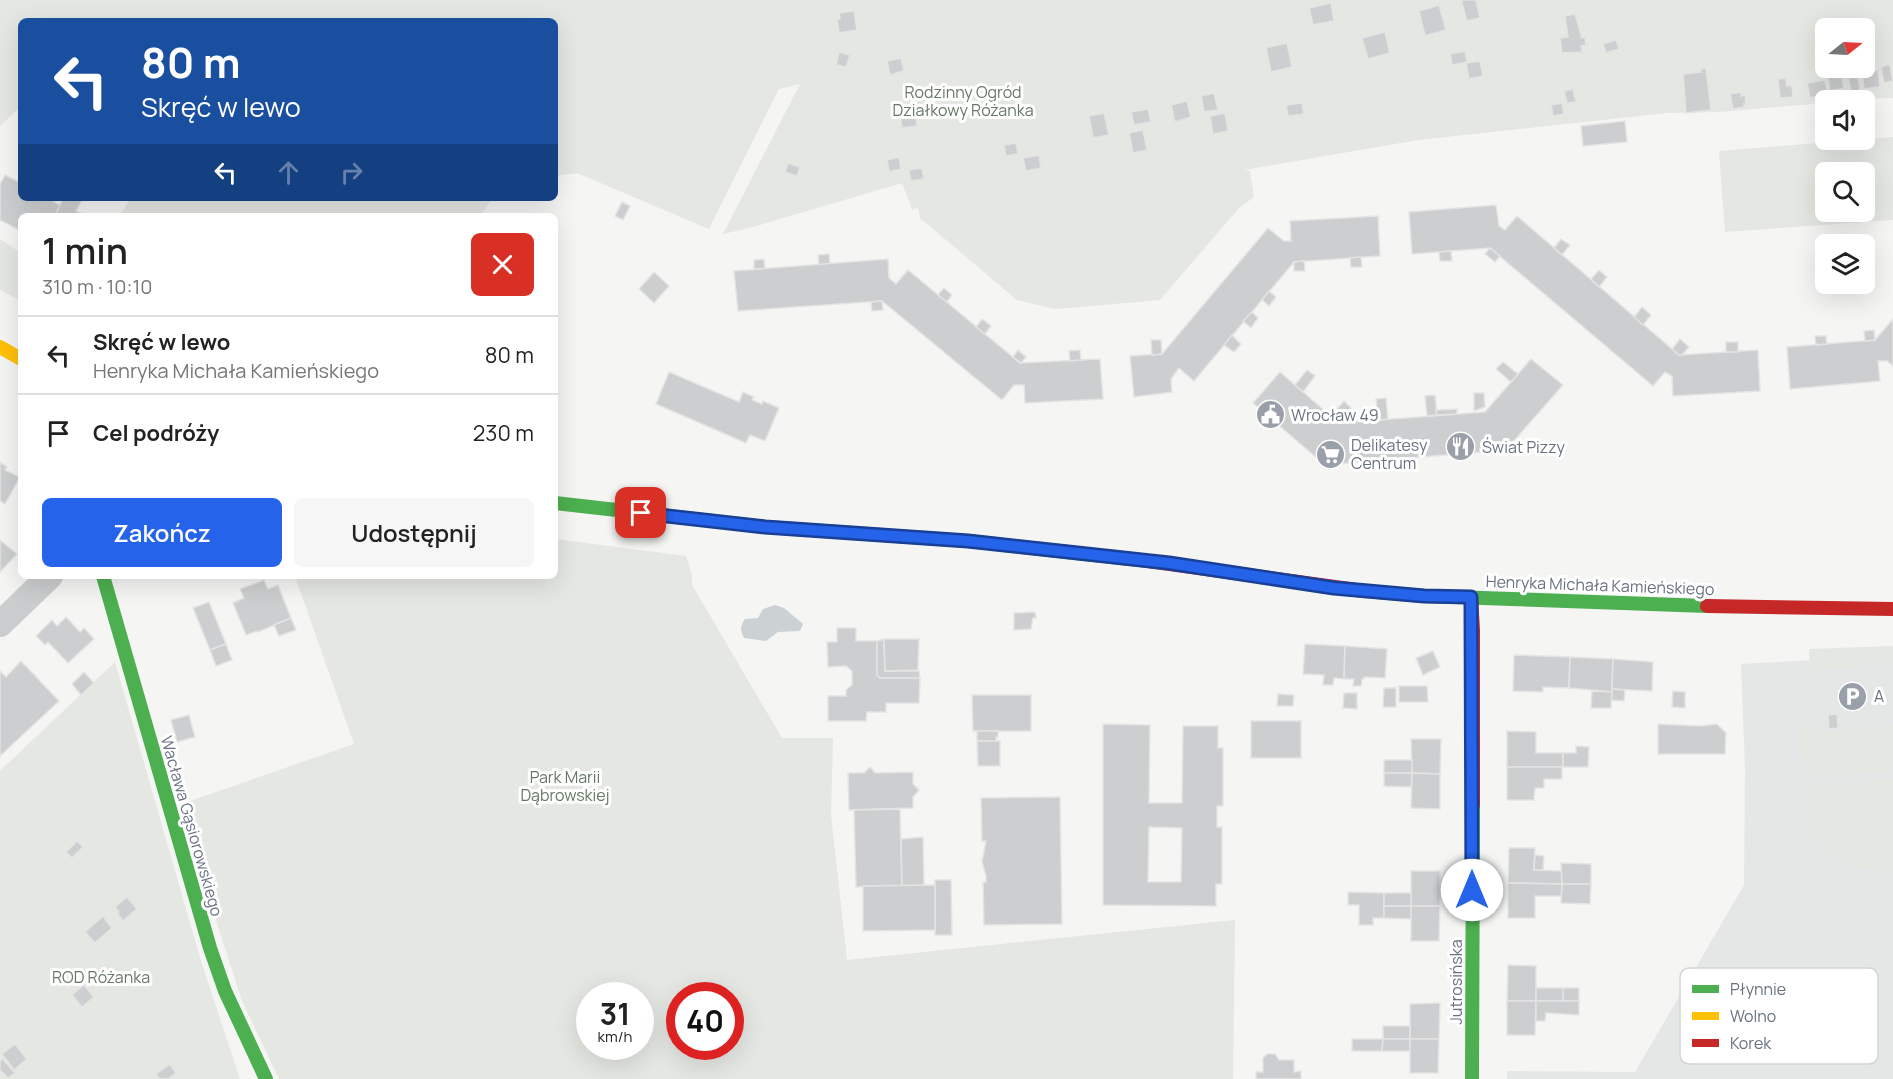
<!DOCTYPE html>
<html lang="pl">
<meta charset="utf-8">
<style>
body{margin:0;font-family:Manrope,sans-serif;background:#f6f6f6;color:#222;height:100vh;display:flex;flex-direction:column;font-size:22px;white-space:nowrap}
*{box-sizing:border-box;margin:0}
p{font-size:20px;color:#767676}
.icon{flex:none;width:33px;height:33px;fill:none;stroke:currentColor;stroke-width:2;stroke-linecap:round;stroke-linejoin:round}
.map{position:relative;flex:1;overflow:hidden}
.panel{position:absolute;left:18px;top:213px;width:540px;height:366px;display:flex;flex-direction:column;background:#fff;border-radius:9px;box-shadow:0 6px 24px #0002}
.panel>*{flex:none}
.hud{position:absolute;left:18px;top:18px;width:540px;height:183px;border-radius:9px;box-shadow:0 6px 24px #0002;background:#1a4fa0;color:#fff;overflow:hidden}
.needle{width:39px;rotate:72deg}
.tools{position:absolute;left:1815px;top:18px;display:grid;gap:12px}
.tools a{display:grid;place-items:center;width:60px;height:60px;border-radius:9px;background:#fff;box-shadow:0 6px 24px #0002;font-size:30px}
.speed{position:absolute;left:576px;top:982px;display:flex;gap:12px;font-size:30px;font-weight:700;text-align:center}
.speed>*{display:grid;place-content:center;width:78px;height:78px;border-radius:50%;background:#fff;box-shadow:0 6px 24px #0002;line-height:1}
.speed small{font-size:15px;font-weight:400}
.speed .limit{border:9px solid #d22;background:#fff;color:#111}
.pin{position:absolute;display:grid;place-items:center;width:51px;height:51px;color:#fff;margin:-26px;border-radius:12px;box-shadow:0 3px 9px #0006}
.me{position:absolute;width:66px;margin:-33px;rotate:0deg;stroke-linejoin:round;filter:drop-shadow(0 0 4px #0008)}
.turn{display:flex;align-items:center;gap:21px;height:126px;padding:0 24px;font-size:27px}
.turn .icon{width:78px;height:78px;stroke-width:2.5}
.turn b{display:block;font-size:42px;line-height:51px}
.lanes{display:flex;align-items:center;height:57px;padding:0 24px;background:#0003;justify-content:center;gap:30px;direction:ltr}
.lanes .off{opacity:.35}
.round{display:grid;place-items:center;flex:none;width:63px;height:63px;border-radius:9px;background:#f6f6f6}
.headline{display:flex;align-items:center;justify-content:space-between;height:102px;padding:0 24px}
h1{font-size:36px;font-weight:600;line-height:45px}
.primary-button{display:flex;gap:12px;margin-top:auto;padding:12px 24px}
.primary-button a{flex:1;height:69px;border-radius:9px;background:#2563eb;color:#fff;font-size:24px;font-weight:600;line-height:69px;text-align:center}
.primary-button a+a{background:#f6f6f6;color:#222}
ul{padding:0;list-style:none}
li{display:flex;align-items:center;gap:18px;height:78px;padding:0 24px;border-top:2px solid #e0e0e0}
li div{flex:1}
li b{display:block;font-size:22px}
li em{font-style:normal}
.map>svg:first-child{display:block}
.built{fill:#e5e6e6}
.green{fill:#e4e7e2;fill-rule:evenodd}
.water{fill:#ccd1d4}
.building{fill:#cdcecf;stroke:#e4e4e4;stroke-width:1.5;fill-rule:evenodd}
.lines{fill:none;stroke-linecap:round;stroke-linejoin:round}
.street{stroke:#cbcccd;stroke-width:26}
.fast{stroke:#4caf50;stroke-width:14}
.slow{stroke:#ffc107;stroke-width:14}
.jam{stroke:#c62828;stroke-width:14}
.route-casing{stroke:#184099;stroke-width:15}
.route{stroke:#2563eb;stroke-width:10}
.labels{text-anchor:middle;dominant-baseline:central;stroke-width:6;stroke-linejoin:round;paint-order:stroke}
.park-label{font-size:16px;fill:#677966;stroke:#fff}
.poi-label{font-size:16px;fill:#687281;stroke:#fff;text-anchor:start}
.street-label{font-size:16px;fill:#687281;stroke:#fff}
.key{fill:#fff;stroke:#d2d5d9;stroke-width:1.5}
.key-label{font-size:16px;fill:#687281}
</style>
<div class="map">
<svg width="1893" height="1079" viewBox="0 0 1893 1079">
<rect width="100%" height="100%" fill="#f5f5f4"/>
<path class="built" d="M1893,656V1079H1507V1071L1635,1072L1744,885L1745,769L1741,664Z"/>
<g class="green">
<path d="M0,0H1893V98L1826,100L1825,103L1720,112L1667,113L1418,140L1244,170L1250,171L1254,197L1239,208L1160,300L1055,309L1017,300L920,218L918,208L912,209L902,183L753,227L723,234L800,84L779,89L709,229L577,173L555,176V21H21V106L0,126ZM1826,28H1864V68H1826Z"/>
<path d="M1893,137V220L1725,232L1719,151ZM1826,172H1864V212H1826Z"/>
<path d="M130,198H493L480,216H115L122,213Z"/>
<path d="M0,239L21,253V301L0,290Z"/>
<path d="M555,539L686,556L692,575V585L782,738H833L831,815L847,960L1235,920L1233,1079H279L242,1001L179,805L354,744L295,576H555ZM590,996H640V1047H590ZM680,996H730V1047H680Z"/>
<path d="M1893,646V663L1810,671L1809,649Z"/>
<path d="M115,662L201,961L240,1079H0V771Z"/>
<path d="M1815,722L1816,733L1893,725V770L1804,777L1800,736L1805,725Z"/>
<path d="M1893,779V873L1848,866L1809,833L1805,786Z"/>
</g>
<path class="water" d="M775,605L784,608L803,624L800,631L778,632L766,641L744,638C740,631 740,626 745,619L758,618L763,609Z"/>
<g class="building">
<path d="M1461,0H1476L1480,18L1467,21Z"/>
<path d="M1331,3L1334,21L1313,25L1309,8Z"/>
<path d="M1439,5L1446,30L1425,36L1419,11Z"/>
<path d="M854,11L857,30L839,33L837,19H840L839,13Z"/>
<path d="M1575,14L1582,38L1585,37L1586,45L1581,46L1582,52L1562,53L1560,38L1568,37L1565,16Z"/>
<path d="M1385,32L1390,53L1368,59L1362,38Z"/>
<path d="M1616,40L1619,49L1606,53L1603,44Z"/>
<path d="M1287,43L1292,67L1271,72L1266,48Z"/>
<path d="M1465,51L1467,62L1452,65L1450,54Z"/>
<path d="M839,52L850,55L846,67L836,65Z"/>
<path d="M901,58L904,71L890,75L887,61Z"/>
<path d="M1480,61L1483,76L1469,79L1466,63Z"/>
<path d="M1890,64L1893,81L1884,83L1881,67Z"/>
<path d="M1706,68L1711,110L1686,113L1683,74L1701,72L1700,69Z"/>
<path d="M1878,70L1880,87L1864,89L1862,71Z"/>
<path d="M1841,72L1844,88L1830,91L1827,74Z"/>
<path d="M1857,72L1860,90L1851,92L1848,74Z"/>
<path d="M1786,78L1787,86L1792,85L1793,97L1780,98L1778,79Z"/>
<path d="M1825,80L1828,94L1810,98L1807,83Z"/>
<path d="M1573,89L1576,102L1567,103L1564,91Z"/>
<path d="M1741,92V96L1745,95L1746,104H1744V107L1733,109L1730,94Z"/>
<path d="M1214,93L1218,110L1204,112L1201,96Z"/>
<path d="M1187,101L1191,117L1175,122L1171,105Z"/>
<path d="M1302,103L1304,114L1288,116L1286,105Z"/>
<path d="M1562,103L1564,114L1553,116L1551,105Z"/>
<path d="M1148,109L1151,122L1134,125L1131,112Z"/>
<path d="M915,110L917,126L902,128L900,112Z"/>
<path d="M1104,113L1109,135L1093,138L1089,116Z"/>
<path d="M1225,113L1228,131L1213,134L1210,116Z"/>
<path d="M1625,121L1627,142L1583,146L1581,126Z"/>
<path d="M1143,130L1147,150L1133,153L1129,133Z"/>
<path d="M1016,143L1018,154L1006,156L1004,145Z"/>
<path d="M1039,155L1041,168L1026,171L1023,158Z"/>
<path d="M899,157L901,169L889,172L887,160Z"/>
<path d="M788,163L800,167L797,176L785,172Z"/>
<path d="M922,168L924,179L911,181L909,170Z"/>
<path d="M5,175L21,183V198H48L61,206L55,216H21V231L0,220V184Z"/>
<path d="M63,198H83L76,211L81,213L79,216H59L56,214Z"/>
<path d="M622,202L630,206L623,220L615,216Z"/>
<path d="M1496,205L1499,226L1505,230L1517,216L1679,355L1758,350L1760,391L1673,396L1672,376L1665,372L1653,386L1490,248L1412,254L1409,212Z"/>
<path d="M1378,216L1380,256L1294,262L1194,381L1179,368L1171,379L1172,392L1134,397L1130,356L1162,354L1268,228L1284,241H1291L1290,221Z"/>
<path d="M1561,239L1570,245L1562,255L1554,248Z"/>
<path d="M1490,248L1500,256L1495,262L1485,254Z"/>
<path d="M1451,251L1452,261H1440L1439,252Z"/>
<path d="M829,254L830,264L819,265L818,255Z"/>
<path d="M1361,257L1362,267H1351L1350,258Z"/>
<path d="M764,259L765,269H754V260Z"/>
<path d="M888,259L889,278L896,284L908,270L1020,363L1100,359L1103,399L1025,403L1024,385H1014L1002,400L882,301L738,311L734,271Z"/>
<path d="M1304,261L1305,271H1294V262Z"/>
<path d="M1599,270L1607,277L1599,287L1591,279Z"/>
<path d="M654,272L669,286L654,303L639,289Z"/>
<path d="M944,288L952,295L947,302L938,295Z"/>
<path d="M1269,291L1276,297L1269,306L1262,300Z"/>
<path d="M882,301L883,310L872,311L871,302Z"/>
<path d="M1642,307L1651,315L1643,325L1634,317Z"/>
<path d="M1252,312L1258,318L1251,328L1243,321Z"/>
<path d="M982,319L991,326L985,334L976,327Z"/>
<path d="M1893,319V366L1887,361H1878L1880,381L1790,389L1787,347L1875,340Z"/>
<path d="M1874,330L1875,340L1865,341L1864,331Z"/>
<path d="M1232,335L1241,344L1234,352L1224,345Z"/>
<path d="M1815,336H1826L1827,344L1816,345Z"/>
<path d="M1680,339L1689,347L1682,355H1679L1672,349Z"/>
<path d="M1151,340H1161L1162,354L1152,355Z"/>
<rect x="1726" y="342" width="12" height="10"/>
<path d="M1018,350L1026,357L1021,363L1013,357Z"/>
<path d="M1080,350L1081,360L1070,361L1069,351Z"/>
<path d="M1531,359L1563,385L1506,450L1325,465L1253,403L1280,372L1339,423L1485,412Z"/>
<path d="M1503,362L1518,374L1511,382L1496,369Z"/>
<path d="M1307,370L1315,376L1303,392L1295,385Z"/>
<path d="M669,372L739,402L743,392L754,397L752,400L762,404L763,401L779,408L765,441L750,435L746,443L656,404Z"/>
<path d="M1474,393H1484L1485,407L1474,411Z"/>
<path d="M1435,395L1437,415L1427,416L1425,396Z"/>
<path d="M1386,398L1388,419L1378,420L1376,399Z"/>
<path d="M1344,401L1351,408L1339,423L1331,416Z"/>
<path d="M1457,409V414L1437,415L1436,410Z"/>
<path d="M0,462L7,467L5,470L20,477L5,504L0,501Z"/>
<path d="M0,540L17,554L0,572Z"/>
<path d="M264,580L268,589L278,585L291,618L258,632L257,631L246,635L233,603L244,598L240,589Z"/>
<path d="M209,602L226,644L210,650L193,608Z"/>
<path d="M1035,612L1036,618H1033L1031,629L1014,630V613Z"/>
<path d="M66,617L80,632L84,628L94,639L68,663L48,642L45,645L36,636L52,620L57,626Z"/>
<path d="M291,618L296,630L279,636L274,625Z"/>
<path d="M837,628H856V641H877V675L880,678H920L919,703H886V712H867L866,721H828V696H846V690L852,685V671L846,666L828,667L827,642H837Z"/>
<path d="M884,639L885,671H919L920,678H880L877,675V641Z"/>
<path d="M884,639H919L918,670L885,671Z"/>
<path d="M226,644L232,660L216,666L210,650Z"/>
<path d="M1305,644L1345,646L1344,679L1334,678L1333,685H1323L1324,675L1303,674Z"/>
<path d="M1345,646L1387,649L1385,678L1364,677V679H1362L1361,686H1353L1354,679H1344Z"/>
<path d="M1433,651L1440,667L1423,675L1416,658Z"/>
<path d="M1514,655L1570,657L1569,688L1543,687V692L1513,691Z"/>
<path d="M1570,657L1613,659L1612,692L1569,688Z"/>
<path d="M1613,659L1653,662L1652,691L1612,689Z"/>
<path d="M21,661L59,701L0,756V671L6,677Z"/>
<path d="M84,672L94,683L81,695L72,684Z"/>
<path d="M1399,686H1427L1428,702H1399Z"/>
<path d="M1384,688H1396V707H1383Z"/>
<path d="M1612,689L1625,690L1624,701L1611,700Z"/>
<path d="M1592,691L1612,692L1611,708H1591Z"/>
<path d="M1673,691L1685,692V708L1672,707Z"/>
<path d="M1344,693H1357V709L1343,708Z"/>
<path d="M1278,694L1294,695L1293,706H1277Z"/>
<path d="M972,695H1031V731H973Z"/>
<path d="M1837,714L1838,728L1829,729L1828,715Z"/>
<path d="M189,715L195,737L177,742L171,720Z"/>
<rect x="1251" y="721" width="50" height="37"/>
<path d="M1103,724L1150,725L1149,803H1182L1183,726H1218V748H1223V806H1217V827H1222V884H1216V906L1103,905ZM1149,827L1182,828L1181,882H1148Z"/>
<path d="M1658,724L1700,726L1717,724L1726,733L1725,754H1658Z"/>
<path d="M977,731H998V737H996V741H977Z"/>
<path d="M1507,731L1536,732V753H1563V767H1507Z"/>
<path d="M1411,739H1441L1440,774L1412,773Z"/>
<path d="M977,741H1000V766H978Z"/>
<path d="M1576,746L1589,747L1588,767H1563V753H1576Z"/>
<rect x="1384" y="760" width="28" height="13"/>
<path d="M870,767L875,773L913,772V784L919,790L913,797V808L849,810L848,773H864Z"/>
<path d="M1507,767H1562V779H1544V788H1535L1534,800H1507Z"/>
<path d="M1384,773H1412L1411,787L1384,786Z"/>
<path d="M1412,773L1440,774V809L1411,808Z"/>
<path d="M1060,797L1062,924L984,925L983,882H986V876L982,862L986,841H982L981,798Z"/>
<path d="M900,809L902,886L856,887L854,810Z"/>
<path d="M923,837L924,885L902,886L901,839Z"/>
<path d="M77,841L83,847L72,858L66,852Z"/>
<path d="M1509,848H1535L1534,870L1562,871V884L1508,883Z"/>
<path d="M1535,855L1544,856L1543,870H1534Z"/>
<path d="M1561,863L1591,864V884H1562Z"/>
<rect x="1411" y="871" width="29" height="35"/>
<path d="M935,880H951L952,935H935Z"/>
<path d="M1508,883L1562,884V896H1535V918H1508Z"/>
<path d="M1562,884H1591L1590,904L1561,903Z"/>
<path d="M935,885V930L863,931V886Z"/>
<path d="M1348,892L1384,893V918H1373V925H1359V905H1348Z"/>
<rect x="1384" y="893" width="27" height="13"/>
<path d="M127,897L137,909L123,921L117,913L119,912L115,907Z"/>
<path d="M1384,906H1411V919L1384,918Z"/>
<path d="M1411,906H1440L1439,941H1411Z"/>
<path d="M103,916L112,928L95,943L85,932Z"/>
<path d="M1508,965L1536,966V1001H1507Z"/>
<path d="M84,985L94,997L82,1007L72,995Z"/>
<rect x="1536" y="988" width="27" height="13"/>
<rect x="1563" y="988" width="16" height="13"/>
<path d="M1507,1001H1536L1535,1035H1507Z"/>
<path d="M1536,1001H1579V1015L1546,1013L1545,1021H1536Z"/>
<path d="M1440,1003L1439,1039H1410V1004Z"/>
<rect x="1383" y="1026" width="27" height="13"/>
<path d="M1352,1039H1383L1382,1051H1352Z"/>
<path d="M1383,1039H1410V1051H1382Z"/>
<path d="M1410,1039H1439L1438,1073H1410Z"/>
<path d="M15,1044L27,1059L14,1070L2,1054Z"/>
<path d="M1267,1054H1275L1279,1060H1294V1072L1301,1071V1079H1256V1072H1263V1058Z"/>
<path d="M3,1059L15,1073L8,1078L0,1070V1061Z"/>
<path d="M170,1064L176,1073L168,1079H160L156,1074Z"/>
</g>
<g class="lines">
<path class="street" d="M0,624L50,576"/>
<g class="fast">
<path d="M555,503L766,527L968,541L1148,561"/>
<path d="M103,576L210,948L225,991L266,1079"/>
<path d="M1364,591L1424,596L1707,606"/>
<path d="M1472,1079L1473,805"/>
</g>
<path class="slow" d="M0,347L21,359"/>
<g class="jam">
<path d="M1148,561L1364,591"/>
<path d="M1471,597L1473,630V805"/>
<path d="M1707,606L1893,609"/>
</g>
</g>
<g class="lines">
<defs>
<path id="route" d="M641,513L765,527L968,541L1169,563L1334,588L1424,596L1471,597L1472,890"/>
</defs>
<use href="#route" class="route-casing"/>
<use href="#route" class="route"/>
</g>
<defs>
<symbol id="civic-disc" viewBox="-11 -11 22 22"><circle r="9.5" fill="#99a0a9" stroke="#fff"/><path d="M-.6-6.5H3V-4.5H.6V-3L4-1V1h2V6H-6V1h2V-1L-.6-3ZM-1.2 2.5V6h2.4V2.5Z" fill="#fff"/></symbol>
<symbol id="restaurant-disc" viewBox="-11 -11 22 22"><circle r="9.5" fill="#99a0a9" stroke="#fff"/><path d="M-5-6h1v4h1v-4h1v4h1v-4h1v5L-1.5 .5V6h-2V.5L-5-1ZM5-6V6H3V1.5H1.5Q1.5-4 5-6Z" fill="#fff"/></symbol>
<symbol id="supermarket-disc" viewBox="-11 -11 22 22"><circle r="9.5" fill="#99a0a9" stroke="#fff"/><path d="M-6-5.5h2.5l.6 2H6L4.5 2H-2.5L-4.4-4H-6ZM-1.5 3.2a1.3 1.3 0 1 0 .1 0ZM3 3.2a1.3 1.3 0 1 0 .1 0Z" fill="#fff"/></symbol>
<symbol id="parking-disc" viewBox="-11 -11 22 22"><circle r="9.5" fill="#99a0a9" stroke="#fff"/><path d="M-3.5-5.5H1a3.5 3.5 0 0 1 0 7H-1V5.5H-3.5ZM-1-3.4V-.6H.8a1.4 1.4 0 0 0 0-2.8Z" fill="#fff"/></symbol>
</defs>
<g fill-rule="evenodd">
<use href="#civic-disc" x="1254" y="398" width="33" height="33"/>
<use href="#restaurant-disc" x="1444" y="430" width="33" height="33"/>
<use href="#supermarket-disc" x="1314" y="438" width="33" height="33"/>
<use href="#parking-disc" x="1836" y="680" width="33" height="33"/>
</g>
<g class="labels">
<g class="park-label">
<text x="963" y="92">Rodzinny Ogród<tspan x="963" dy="18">Działkowy Różanka</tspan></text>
<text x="565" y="777">Park Marii<tspan x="565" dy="18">Dąbrowskiej</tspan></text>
<text x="101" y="977">ROD Różanka</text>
</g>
<g class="poi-label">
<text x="1291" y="415">Wrocław 49</text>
<text x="1351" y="445">Delikatesy<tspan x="1351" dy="18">Centrum</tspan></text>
<text x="1482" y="447">Świat Pizzy</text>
<text x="1874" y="696">A</text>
</g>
<g class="street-label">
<text transform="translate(1600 585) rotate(2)">Henryka Michała Kamieńskiego</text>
<text transform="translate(192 826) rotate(74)">Wacława Gąsiorowskiego</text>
<text transform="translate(1456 982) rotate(-90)">Jutrosińska</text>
</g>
</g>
<rect x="1680" y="968" width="198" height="96" rx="9" class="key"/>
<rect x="1692" y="985" width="27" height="8" fill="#4caf50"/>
<rect x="1692" y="1012" width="27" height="8" fill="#ffc107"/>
<rect x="1692" y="1039" width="27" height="8" fill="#c62828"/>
<g class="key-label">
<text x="1730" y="995">Płynnie</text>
<text x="1730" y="1022">Wolno</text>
<text x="1730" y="1049">Korek</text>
</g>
</svg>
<div class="tools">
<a><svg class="needle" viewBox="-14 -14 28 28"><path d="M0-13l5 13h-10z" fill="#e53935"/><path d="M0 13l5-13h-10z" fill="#767676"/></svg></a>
<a><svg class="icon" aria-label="sound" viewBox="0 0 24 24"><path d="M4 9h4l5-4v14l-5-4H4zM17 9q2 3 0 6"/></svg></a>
<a><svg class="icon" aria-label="search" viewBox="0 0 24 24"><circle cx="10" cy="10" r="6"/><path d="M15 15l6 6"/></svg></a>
<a><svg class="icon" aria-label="layers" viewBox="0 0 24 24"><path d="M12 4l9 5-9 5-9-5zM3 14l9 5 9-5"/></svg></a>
</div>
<div class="speed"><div>31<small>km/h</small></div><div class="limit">40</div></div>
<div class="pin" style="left:641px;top:513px;background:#d93025"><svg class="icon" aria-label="arrive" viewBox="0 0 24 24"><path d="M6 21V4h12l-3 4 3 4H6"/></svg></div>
<svg class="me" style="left:1472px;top:890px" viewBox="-20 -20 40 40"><circle r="19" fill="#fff"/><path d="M0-13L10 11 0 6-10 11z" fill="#2563eb"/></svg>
<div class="hud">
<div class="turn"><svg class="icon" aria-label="left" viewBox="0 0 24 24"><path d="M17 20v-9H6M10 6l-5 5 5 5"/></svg><div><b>80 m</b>Skręć w lewo</div></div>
<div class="lanes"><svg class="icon" aria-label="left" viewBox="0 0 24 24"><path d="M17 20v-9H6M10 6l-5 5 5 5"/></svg><svg class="icon off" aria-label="ahead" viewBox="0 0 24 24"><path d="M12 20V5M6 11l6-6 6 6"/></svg><svg class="icon off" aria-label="right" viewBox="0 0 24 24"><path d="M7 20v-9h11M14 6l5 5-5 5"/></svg></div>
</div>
<section class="panel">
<div class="headline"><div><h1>1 min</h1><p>310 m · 10:10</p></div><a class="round" style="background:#d93025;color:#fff"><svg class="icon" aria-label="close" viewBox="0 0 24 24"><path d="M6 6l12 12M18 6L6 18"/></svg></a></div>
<ul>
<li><svg class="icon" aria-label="left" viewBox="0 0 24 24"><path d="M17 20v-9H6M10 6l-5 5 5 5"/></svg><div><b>Skręć w lewo</b><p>Henryka Michała Kamieńskiego</p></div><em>80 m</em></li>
<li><svg class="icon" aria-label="arrive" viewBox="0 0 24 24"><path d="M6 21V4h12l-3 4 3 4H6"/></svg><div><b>Cel podróży</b></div><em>230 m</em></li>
</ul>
<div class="primary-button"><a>Zakończ</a><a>Udostępnij</a></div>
</section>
</div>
